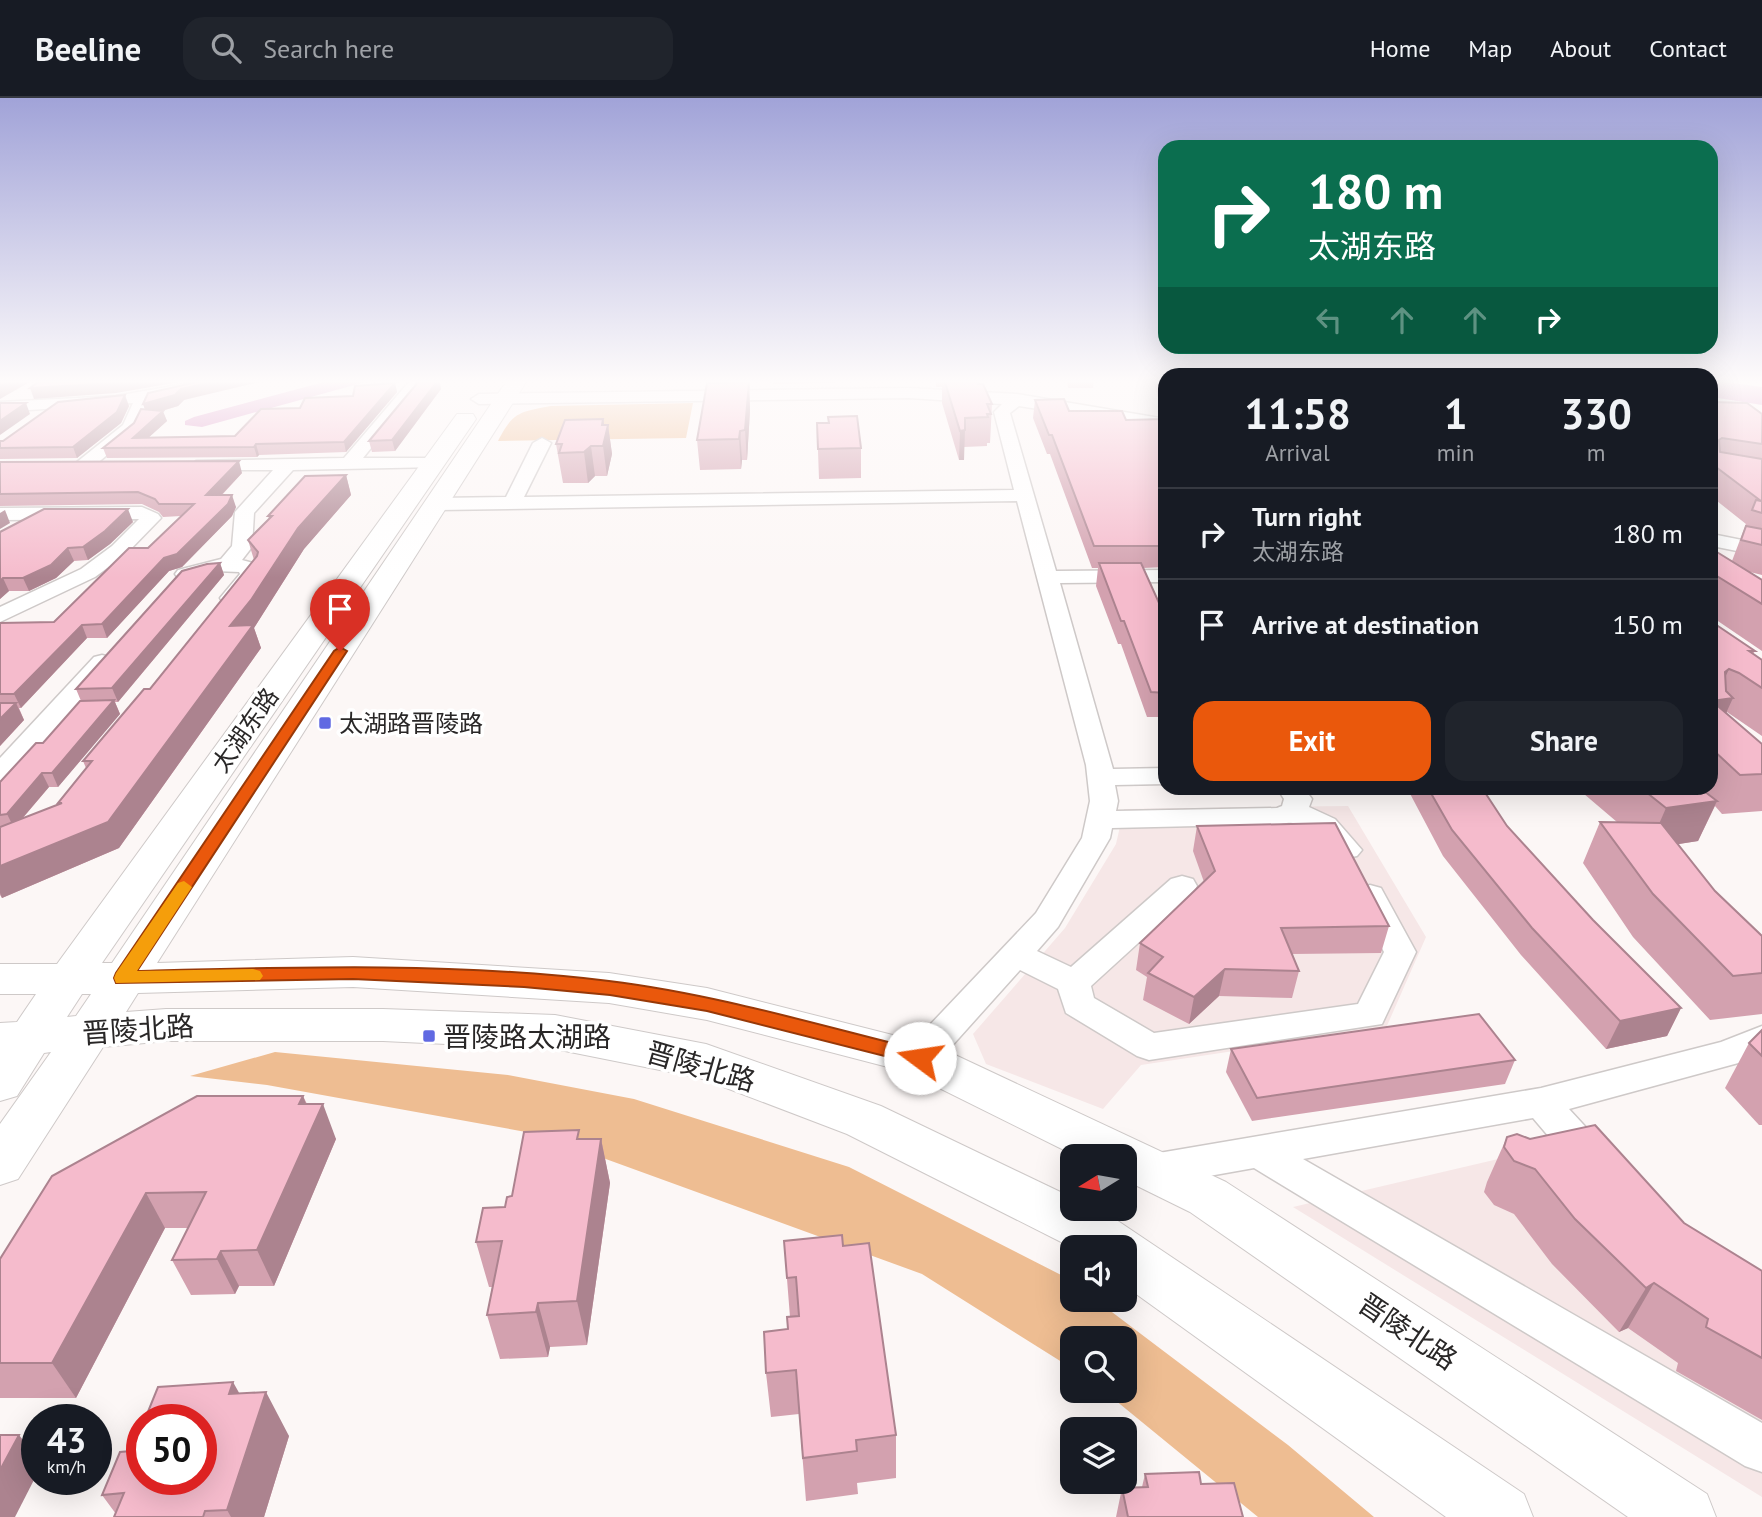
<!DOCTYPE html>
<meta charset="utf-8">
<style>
body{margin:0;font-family:"PT Sans","Noto Sans SC",sans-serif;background:#20242c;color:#f1f3f6;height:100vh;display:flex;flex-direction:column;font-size:26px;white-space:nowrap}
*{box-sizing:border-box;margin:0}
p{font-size:23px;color:#9ea1a6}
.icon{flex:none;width:38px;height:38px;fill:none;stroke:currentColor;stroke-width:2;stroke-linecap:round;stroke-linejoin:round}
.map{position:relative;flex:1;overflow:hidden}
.drawer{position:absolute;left:1158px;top:270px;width:560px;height:427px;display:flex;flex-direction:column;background:#171b24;border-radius:21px;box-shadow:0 7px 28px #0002}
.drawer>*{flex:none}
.banner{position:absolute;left:1158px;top:42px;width:560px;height:214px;border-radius:21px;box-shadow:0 7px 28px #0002;background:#0b6e4f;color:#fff;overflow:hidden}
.needle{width:46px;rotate:259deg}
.buttons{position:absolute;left:1060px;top:1046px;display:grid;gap:14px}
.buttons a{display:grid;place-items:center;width:77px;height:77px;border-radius:14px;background:#171b24;box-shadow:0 7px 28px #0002;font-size:35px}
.speed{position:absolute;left:21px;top:1306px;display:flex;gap:14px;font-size:35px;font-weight:700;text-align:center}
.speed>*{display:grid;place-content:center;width:91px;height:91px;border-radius:50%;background:#171b24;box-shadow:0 7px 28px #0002;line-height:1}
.speed small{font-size:18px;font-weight:400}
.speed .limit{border:10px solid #d22;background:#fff;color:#111}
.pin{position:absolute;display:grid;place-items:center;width:60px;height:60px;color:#fff;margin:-72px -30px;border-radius:50% 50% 50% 0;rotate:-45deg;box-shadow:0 0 7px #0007}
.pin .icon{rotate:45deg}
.me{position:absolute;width:77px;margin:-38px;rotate:284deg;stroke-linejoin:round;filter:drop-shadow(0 0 5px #0008)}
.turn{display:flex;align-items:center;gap:24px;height:147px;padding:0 35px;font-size:32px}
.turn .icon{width:91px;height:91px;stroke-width:2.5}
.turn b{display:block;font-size:49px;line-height:60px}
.lanes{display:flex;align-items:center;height:66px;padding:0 35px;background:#0003;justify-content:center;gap:35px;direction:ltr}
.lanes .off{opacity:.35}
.eta{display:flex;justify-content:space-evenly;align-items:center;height:119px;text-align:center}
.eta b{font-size:42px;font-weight:700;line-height:49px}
.button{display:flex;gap:14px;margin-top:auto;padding:14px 35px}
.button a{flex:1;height:80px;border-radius:21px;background:#ea580c;color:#fff;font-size:28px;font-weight:700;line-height:80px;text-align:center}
.button a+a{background:#20242c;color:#f1f3f6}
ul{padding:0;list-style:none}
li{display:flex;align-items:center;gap:21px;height:91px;padding:0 35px;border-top:2px solid #363941}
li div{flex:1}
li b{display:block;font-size:26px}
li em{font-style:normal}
header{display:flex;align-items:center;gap:42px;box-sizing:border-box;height:98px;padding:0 35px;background:#171b24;border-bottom:2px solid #363941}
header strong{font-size:33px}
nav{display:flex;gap:38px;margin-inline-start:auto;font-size:24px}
.search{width:490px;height:63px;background:#20242c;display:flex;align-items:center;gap:18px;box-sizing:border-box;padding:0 24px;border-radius:21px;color:#9ea1a6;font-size:26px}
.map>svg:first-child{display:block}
.built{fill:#f6e7e7}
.green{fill:#eebd92}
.water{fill:#d689bf}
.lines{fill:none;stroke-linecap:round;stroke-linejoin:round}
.minor-casing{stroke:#cec9c8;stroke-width:3}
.major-casing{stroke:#cec9c8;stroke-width:2}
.minor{fill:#fff;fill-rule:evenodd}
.major{fill:#fff;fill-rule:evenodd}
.wall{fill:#d3a1af}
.shaded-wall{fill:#ac838f}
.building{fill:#f5bbcc;stroke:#ac838f;stroke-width:2}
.route{fill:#ea580c;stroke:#983908;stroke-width:2}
.slow{fill:#f59e0b}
.poi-dot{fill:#6069e2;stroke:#fff;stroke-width:2.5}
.labels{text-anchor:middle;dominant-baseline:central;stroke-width:7;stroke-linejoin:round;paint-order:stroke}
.poi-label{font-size:24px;fill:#292727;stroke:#fff;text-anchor:start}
.street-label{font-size:24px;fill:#292727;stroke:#fff}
.near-street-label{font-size:28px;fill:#292727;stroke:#fff}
.near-poi-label{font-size:28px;fill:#292727;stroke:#fff;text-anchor:start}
</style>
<header>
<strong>Beeline</strong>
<div class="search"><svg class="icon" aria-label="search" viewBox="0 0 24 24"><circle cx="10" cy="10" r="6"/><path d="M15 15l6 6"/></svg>Search here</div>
<nav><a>Home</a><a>Map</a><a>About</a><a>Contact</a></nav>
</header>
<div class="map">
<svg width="1762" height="1419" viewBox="0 0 1762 1419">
<rect width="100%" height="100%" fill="#fcf7f6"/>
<g class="built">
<path d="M1348,708L1426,839L1386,930L1141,967L1103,1011L986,966L973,936L1065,830L1116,746L1124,711Z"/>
<path d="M1592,1039L1690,1148L1762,1184V1399L1293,1109Z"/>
</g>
<g class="green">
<path d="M693,305L686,340L498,343C513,314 519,314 551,308Z"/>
<path d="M275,954L508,977L634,1001L849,1069L1067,1180L1073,1184V1202H1096L1288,1347L1374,1419H1258L1104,1293H1125V1241H1073V1271L922,1176L537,1036L267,987L190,978Z"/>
</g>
<g class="water">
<path d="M335,281H376L202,329L185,327V323L194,319Z"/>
<path d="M1712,282L1762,289V307L1712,299Z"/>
</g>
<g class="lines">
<defs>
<g id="minor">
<path d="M212,281H237L234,284L150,303L136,333L89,372L83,373L74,368L77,364L123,327L133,305L0,314V304L116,298Z"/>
<path d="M413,283L421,288L363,360H434L443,365L440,369L293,372L254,415L252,449L242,462L253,465L262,477L239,505H223L220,500L240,476L239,474L215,473L185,482L178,480L175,476L178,472L221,461L232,448L235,414L273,372H202L196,371L193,367L196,363L344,360L408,285Z"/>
<path d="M909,290L1017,296L1166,321V331L1019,308L1010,315L1056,473L1166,472V484L1060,485L1113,671L1166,670V686L1115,687L1118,703L1116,713L1277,710L1282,708L1284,701L1277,690H1304L1312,701L1309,709L1335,721L1362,752L1357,758C1323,767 1321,716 1281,726L1112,730L1110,740L1058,829L1037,853L1071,869L1171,781L1182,778L1193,781L1197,788L1193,795L1091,888L1094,900L1154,935L1358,906L1384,854L1355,797L1359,790L1370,787L1381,790L1416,854L1382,926L1149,962L1137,958L1066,915L1058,891L1020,872L933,969L920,973L907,969L902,960L907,951L1036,815L1082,740L1090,703L1086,667L1017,403L438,412L429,406L438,400L506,399L533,345L542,340L551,345L524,399L1014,392L994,314L1002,306L909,300L479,306L471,301L479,296Z"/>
<path d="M142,409L158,416L161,420L126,456L95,479L0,524V509L81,471L112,448L139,421L0,422V410Z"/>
<path d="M1712,436L1762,446V458L1712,448Z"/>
<path d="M102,557L110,559L114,564L110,569L10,682L0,684V660L94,559Z"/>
<path d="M1762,928V955L1742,964L1569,1011L1606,1051L1611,1062L1606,1073L1592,1078L1578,1073L1533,1020L1303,1061L1762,1325V1374L1745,1368L1254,1070L1153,1088L1139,1083L1134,1072L1139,1061L1153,1056L1541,990L1721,944Z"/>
</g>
<path id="major" d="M508,281H528L157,865L353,859L609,875L707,890L936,948L1226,1084L1707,1396L1716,1419H1628L1190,1114L1125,1082V1059H1078L907,974L707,922L609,905L353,889L138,895L126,914L166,911H383L555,917L706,946L881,1008L1073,1100V1111H1097L1109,1117L1524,1396L1533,1419H1446L1125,1188V1150H1073L847,1036L700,980L555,951L383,943H166L103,949L18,1081L0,1087V1026L51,954L44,955L17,998L0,1003V925L17,924L36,896H0V866H57L457,316H473L476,321L102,865H112ZM82,896H91L76,918L67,919Z"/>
</defs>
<use href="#minor" class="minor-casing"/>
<use href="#major" class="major-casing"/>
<use href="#minor" class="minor"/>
<use href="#major" class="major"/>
</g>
<g class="wall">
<path d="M439,281L441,291L395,353L372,354L369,343Z"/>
<path d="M584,281H728L585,283Z"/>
<path d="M773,281H834V285L773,286Z"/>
<path d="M936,281H965V283L992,306L990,345H987V348L964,349V362H959L942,305V289H936Z"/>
<path d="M1067,281H1094L1093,290H1068Z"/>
<path d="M1153,281H1166V311H1161Z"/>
<path d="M749,284L750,312L747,362H742L741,371L700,372L697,342Z"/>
<path d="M395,285L397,294L346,354L259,357L257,359L107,360L103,350L134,325L145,311L143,306L184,302L178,308L162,313L167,323L149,339L235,338L300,310L353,298Z"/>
<path d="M1035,302L1069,313L1126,322L1166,321V469L1143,470L1159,505L1166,507V619H1147L1121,546H1118L1096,488L1098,470H1092L1050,356H1047L1033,320Z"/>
<path d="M1712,304L1762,316V477L1750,474L1762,482V553L1712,519V451L1732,463L1746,426L1712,399Z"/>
<path d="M129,308L121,325L77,360L0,361V343Z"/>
<path d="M828,319L861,350V380L819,381L817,325H828Z"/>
<path d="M603,321L604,327H608L612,356L607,378H595L588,385H563L556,346Z"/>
<path d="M0,364L242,375L222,397L236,409L232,418L182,469L169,473L107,540H87L21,610H19L24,622L0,648V525L54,524L148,450L181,418L163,419L159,414L142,406L0,408Z"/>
<path d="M346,377L351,397L304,451L254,530L261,550L119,750L2,800L0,797V684L43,645L81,603L76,591L220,465L224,477L118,604H115L120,616L58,689H49L22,721L59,706L58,705L86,670L83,663L150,591L254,462L248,442L269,421L268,418Z"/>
<path d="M133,424L110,446L88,462L74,463L56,480L29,493H9L0,501V434Z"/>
<path d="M1712,524L1755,553L1753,556L1762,562V638L1727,614L1726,615L1762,646V713L1722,716L1715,708L1698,743L1678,746L1715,793L1762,838V916L1710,922L1633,839L1583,765L1600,724H1617L1577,690H1712Z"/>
<path d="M1407,690H1482L1507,728L1593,822L1681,910L1667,938L1606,951L1521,857L1443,758Z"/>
<path d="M1197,728L1389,828L1381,855L1292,856L1299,873L1292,900L1219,898L1189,926L1143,902L1147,879L1136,872L1140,845L1204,784L1193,753Z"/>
<path d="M1762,932V1027H1759L1725,990L1749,945Z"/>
<path d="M1231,951L1515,962L1505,986L1252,1023L1226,974Z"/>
<path d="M303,998L307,1006L336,1041L274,1188H239L235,1196L191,1197L172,1162L188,1130H165L76,1300H0V1161Z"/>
<path d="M1507,1039L1684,1125L1762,1173V1322L1676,1273L1678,1265L1628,1230L1619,1234L1552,1166L1514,1116L1494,1107L1484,1094L1487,1084Z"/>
<path d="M581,1041H601L610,1085L587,1247L550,1249L548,1259L500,1261L487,1217L492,1189H489L476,1144L505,1109L512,1098Z"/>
<path d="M784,1143L843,1148L896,1337V1380L857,1385L858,1396L806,1403L799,1316L771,1319L766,1275L787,1231L790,1219Z"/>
<path d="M240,1296L289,1338L264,1419H114L116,1416L102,1397L131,1353Z"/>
<path d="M1145,1376L1201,1386L1243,1419H1116L1122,1390L1142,1389Z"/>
</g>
<g class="shaded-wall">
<path d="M12,281H35L0,301V288Z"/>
<path d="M135,281H197L116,295L34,301L30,290Z"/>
<path d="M225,281H272L184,302L178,308L147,317L143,306L181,291Z"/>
<path d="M439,281L441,291L395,353L392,342Z"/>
<path d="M749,284L750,312L747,362L745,332Z"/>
<path d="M395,285L397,294L346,354L344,344Z"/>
<path d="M125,297L129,308L121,325L77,360L73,349Z"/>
<path d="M26,305L30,316L0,337V323Z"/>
<path d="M163,313L167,323L137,350L133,340Z"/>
<path d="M603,321L606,337L608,327L612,356L607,378L603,348L602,327Z"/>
<path d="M965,332L964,362H959L960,333Z"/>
<path d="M740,333L742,362L741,371L739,341Z"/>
<path d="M256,346L259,357L257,359L254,349Z"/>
<path d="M591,348L595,378L588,385L584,354Z"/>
<path d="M239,363L242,375L210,409L206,397Z"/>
<path d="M346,377L351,397L304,451L254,530L261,550L119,750L2,800L0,795V768L230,528L298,430Z"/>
<path d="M232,397L236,409L232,418L182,469L169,473L107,540L102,526L164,460Z"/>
<path d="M128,411L133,424L110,446L88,462L83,449Z"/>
<path d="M5,412L10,425L0,431V415Z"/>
<path d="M68,450L74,463L56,480L29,493L23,480Z"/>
<path d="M220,465L224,477L118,604L112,590Z"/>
<path d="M3,480L9,493L0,501V483Z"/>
<path d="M82,527L87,540L21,610L14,596Z"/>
<path d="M1729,571L1715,602L1733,600L1716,637L1712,603L1725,574Z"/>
<path d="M114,602L120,616L58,689L52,675Z"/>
<path d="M16,605L24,622L0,648V621Z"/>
<path d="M42,675L49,689L14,730L7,716Z"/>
<path d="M1717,703L1698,743L1648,751L1666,710Z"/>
<path d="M1225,871L1219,898L1189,926L1194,899Z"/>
<path d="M1681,910L1667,938L1606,951L1620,923Z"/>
<path d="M303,998L314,1026L323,1006L336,1041L274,1188L257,1152L299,1006Z"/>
<path d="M601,1041L610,1085L587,1247L577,1203Z"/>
<path d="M146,1095L165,1130L76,1300L52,1265Z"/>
<path d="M221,1153L239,1188L235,1196L217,1161Z"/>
<path d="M1654,1185L1628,1230L1619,1234L1646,1190Z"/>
<path d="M538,1205L550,1249L548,1259L536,1214Z"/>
<path d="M233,1284L256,1325L266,1294L289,1338L264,1419H231L227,1412L229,1296Z"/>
<path d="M19,1337L37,1360V1376L15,1419H0V1372Z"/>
</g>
<g class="building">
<path d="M0,281H12L0,288Z"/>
<path d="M42,281H135L112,285L30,290Z"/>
<path d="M210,281H225L181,291L175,297L143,306L148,295Z"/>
<path d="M439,281L392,342L369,343L419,283Z"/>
<path d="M944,281H965V283H977L978,286H983L992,306H987L991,316H987L988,319L965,320V332L960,333Z"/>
<path d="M749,284L745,332L740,333L739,341L697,342L707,285Z"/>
<path d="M395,285L344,344L256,346L254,349L103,350L134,325L141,311L163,313L133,340L235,338L261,311L300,310L305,300L353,298L355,288Z"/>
<path d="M125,297L117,314L73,349L0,350V343H3L58,304Z"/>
<path d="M1064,301L1069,313H1122L1126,322L1166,321V448H1094L1052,337H1049L1035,302Z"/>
<path d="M1712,304L1747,305L1762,316V346L1722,340L1719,342L1720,354L1762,361V415L1752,412L1756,402L1761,403L1712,366Z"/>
<path d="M0,305H26L0,323Z"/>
<path d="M857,318L861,350L818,351L817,325H829L828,319Z"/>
<path d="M603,321L602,327H608L603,348H591L584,354L559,355L562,346H556L565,322Z"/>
<path d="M239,363L206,397H232L228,406L177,456L164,460L102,526L82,527L14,596H0V525L54,524L129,450H148L194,406H159L155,401L138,394L0,396V364Z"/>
<path d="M346,377L298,430L251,502L230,528L253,527L108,724L0,768V729L62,705H58L92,663H83L144,591H150L257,458L258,454L248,442L272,418H268L305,378Z"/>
<path d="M44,411H128L105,433L83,449L68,450L51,467L23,480H3L0,483V434Z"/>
<path d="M1746,428L1762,431V447L1741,442Z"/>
<path d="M1712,451L1762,482V506L1712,475Z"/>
<path d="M220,465L112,590L76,591L182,473L207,466Z"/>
<path d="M1099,465H1141L1159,505L1166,507V595L1151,594L1124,523H1121Z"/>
<path d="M1712,524L1755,553H1749L1762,562V590L1739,575L1729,571L1725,574L1726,593L1733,600L1712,603V553H1714L1712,551Z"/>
<path d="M114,602L52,675H42L7,716L0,717V684L36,645H43L80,603Z"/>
<path d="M1712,603L1762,646V676L1740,677L1712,651Z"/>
<path d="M0,605H16L0,621Z"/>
<path d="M1428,690H1482L1507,728L1593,822L1681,910L1620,923L1532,830L1452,732Z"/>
<path d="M1641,690H1700L1717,703L1666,710Z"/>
<path d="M1600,724L1661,725L1715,793L1762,838V875L1733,878L1653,796Z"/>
<path d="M1335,725L1389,828L1281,830L1299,873L1225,871L1194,899L1148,875L1163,859L1140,845L1215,773L1197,728Z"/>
<path d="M1479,916L1515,962L1257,1000L1231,951Z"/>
<path d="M1762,932V958L1749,945Z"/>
<path d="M197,998H303L299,1006H323L257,1152L221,1153L217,1161L172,1162L206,1094L146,1095L52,1265H0V1161L52,1078Z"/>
<path d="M1595,1027L1684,1125L1762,1173V1260L1706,1229L1708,1221L1654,1185L1646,1190L1575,1121L1535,1071L1514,1063L1504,1049L1507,1039L1517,1036L1530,1041Z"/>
<path d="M579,1032L577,1041H601L577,1203L538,1205L536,1214L487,1217L502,1143L476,1144L483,1110L505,1109L507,1099L512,1098L524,1034Z"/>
<path d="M842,1137L843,1148L869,1145L896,1337L856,1342L857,1353L803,1360L796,1272L766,1275L764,1234L788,1231L787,1219L799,1218L796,1179L787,1180L784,1143Z"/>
<path d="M233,1284L229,1296L266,1294L227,1412L205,1413L203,1419H114L124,1395L102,1397L120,1354L131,1353L142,1328V1381H201V1321H145L158,1289Z"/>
<path d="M0,1337H19L0,1372Z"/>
<path d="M1199,1374L1201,1386L1234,1385L1243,1419H1128L1122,1390L1148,1389L1145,1376Z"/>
</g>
<linearGradient id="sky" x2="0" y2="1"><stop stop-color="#a1a3d8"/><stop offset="0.59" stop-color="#fefbfb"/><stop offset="1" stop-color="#fefbfb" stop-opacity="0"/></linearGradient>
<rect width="1762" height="480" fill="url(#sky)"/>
<path class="route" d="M340,549L347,553L137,873C295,869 453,864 609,883C715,896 818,927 920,952L928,954L931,960L928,965L920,967L707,913L610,897L524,889L353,881L116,885L114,880L116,875L334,553Z"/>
<path class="slow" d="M184,783L192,789L137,873L253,871L260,873L263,878L260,882L116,885L114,880L116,875L178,785Z"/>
<g class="poi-dot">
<rect x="318" y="618" width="14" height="14" rx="3.5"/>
<rect x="422" y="931" width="14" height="14" rx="3.5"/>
</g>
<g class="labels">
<g class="poi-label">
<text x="339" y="625">太湖路晋陵路</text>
</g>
<g class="street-label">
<text transform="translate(245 632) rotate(-55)">太湖东路</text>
</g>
<g class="near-street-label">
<text transform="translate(138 931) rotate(-4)">晋陵北路</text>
<text transform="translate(701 968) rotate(16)">晋陵北路</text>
<text transform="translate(1408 1233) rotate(34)">晋陵北路</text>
</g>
<g class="near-poi-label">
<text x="443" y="938">晋陵路太湖路</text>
</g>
</g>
</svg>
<div class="buttons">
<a><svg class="needle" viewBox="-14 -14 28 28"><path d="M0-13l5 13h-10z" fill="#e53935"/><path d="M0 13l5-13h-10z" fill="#9ea1a6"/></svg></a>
<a><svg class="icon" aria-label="sound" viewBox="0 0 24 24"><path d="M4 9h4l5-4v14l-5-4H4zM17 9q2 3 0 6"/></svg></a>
<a><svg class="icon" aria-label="search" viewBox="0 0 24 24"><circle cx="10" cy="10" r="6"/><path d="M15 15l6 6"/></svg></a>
<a><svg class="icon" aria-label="layers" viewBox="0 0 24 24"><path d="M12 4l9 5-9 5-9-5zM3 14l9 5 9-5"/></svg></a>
</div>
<div class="speed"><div>43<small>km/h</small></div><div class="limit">50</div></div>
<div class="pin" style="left:340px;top:553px;background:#d93025"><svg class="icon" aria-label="arrive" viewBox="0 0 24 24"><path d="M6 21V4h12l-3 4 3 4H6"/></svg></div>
<svg class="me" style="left:920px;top:960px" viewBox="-20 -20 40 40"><circle r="19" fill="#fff"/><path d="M0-13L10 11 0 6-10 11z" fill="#ea580c"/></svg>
<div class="banner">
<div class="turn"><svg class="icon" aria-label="right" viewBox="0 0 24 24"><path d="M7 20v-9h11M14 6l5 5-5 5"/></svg><div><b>180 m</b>太湖东路</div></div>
<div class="lanes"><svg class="icon off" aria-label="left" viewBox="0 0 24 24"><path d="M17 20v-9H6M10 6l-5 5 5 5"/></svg><svg class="icon off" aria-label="ahead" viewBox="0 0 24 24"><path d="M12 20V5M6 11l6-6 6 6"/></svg><svg class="icon off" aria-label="ahead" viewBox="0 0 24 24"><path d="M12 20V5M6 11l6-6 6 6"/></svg><svg class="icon" aria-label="right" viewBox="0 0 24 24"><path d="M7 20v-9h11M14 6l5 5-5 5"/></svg></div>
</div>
<section class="drawer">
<div class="eta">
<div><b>11:58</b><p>Arrival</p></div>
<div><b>1</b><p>min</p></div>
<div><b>330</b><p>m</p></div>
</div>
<ul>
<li><svg class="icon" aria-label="right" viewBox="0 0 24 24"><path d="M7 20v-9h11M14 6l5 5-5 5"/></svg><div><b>Turn right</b><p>太湖东路</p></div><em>180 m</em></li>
<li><svg class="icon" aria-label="arrive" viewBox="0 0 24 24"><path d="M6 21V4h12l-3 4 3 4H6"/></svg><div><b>Arrive at destination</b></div><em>150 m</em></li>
</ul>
<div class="button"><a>Exit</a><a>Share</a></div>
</section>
</div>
